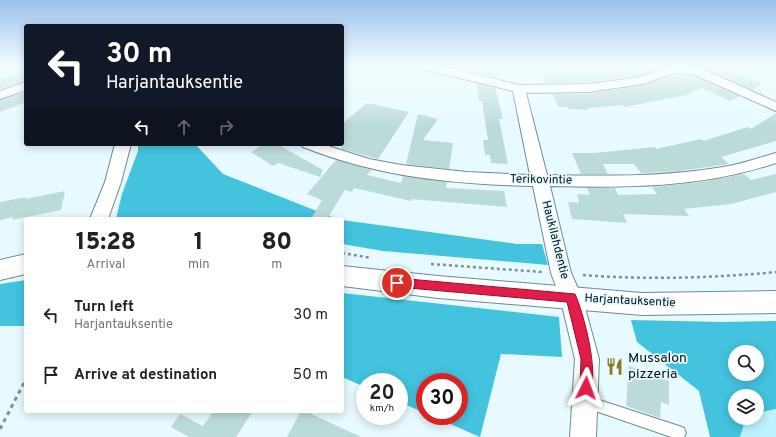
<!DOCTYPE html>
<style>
body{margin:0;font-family:Overpass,sans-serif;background:#f6f6f6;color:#222;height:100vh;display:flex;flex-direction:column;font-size:15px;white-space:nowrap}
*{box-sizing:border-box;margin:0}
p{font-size:13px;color:#767676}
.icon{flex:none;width:22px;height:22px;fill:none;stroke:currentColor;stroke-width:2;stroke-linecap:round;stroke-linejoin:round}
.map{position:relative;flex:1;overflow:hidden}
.sheet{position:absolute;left:24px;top:217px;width:320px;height:196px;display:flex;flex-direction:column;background:#fff;border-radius:4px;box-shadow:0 2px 10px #0003}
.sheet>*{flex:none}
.guide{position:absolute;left:24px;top:24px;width:320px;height:122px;border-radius:4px;box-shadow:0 2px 10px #0003;background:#111827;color:#fff;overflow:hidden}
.fabs{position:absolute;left:728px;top:345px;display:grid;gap:8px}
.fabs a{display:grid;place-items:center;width:36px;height:36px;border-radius:50%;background:#fff;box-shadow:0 2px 10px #0003;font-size:20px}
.speed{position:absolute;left:356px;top:373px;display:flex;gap:8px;font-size:20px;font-weight:700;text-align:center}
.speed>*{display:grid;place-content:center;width:52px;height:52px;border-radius:50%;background:#fff;box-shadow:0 2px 10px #0003;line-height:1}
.speed small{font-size:10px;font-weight:400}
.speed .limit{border:6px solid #d22;background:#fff;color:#111}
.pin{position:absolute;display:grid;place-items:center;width:34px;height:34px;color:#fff;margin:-17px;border:2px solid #fff;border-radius:50%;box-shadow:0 1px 4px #0007}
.me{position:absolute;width:44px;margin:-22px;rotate:3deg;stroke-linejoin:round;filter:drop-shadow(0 0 3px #0008)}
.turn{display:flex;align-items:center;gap:14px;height:84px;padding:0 16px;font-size:18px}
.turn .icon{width:52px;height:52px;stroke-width:2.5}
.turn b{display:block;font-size:28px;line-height:34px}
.lanes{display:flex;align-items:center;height:38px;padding:0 16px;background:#0003;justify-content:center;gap:20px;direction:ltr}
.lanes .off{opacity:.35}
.eta{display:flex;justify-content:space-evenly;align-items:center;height:68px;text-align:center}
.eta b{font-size:24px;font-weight:800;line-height:28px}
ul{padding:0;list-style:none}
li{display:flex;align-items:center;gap:12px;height:60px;padding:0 16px}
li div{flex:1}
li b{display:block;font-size:15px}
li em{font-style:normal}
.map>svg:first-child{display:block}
.green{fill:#bdf1fe}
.forest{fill:#43c3de;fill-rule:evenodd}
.building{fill:#bbdbd9}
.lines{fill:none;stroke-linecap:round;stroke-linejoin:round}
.service-casing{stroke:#6e8b92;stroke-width:2}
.minor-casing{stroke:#6e8b92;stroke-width:2}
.tertiary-casing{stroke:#6e8b92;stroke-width:2}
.path-far2{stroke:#819195;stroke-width:2;stroke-dasharray:2.5 2.5;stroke-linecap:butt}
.path-far1{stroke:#819195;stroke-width:2.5;stroke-dasharray:3 3;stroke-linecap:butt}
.path{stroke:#819195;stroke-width:3;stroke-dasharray:4 4;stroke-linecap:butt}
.service{fill:#fff;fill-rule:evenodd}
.minor{fill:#fff;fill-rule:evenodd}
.tertiary{fill:#fff;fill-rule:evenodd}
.route{fill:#e11d48;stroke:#92132f}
.labels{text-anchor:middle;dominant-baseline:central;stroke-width:3.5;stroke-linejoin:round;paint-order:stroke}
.street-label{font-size:12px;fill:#071215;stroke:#e7faff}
.near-poi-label{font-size:14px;fill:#071215;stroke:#e7faff;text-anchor:start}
</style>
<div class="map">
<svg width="776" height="437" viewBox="0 0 776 437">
<rect width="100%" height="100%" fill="#e7faff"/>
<path class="green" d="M776,409V437H740L746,418H757V413Z"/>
<g class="forest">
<path d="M138,144H195L223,174L337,219H116L122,194L138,151Z"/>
<path d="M342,220L517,244H542L548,265L383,251L342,244Z"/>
<path d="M26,280V326H0V284Z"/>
<path d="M342,293L559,317L562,357L501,354L480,437L432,416H459V382H425V413L399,402V382H365V387L342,377Z"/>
<path d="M631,320L721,322L776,321V409L757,413V396H735V418H746L740,437H710L699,391L637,342ZM735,352H757V374H735Z"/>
</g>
<g class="building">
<path d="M475,66H504L497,78L475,73Z"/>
<path d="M606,66H668L641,76L589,82L546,83L541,74Z"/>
<path d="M697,66H719L762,84L752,90Z"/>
<path d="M26,71V81L0,89V79Z"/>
<path d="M674,75H693L740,96L730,101L702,88L686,95L625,107L622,105L587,108L588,110L569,109L568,107H559L552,94H589L643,85Z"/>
<path d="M477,84L495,88L503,119H499L508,164L491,163L490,155H485L483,140H488L482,101H479Z"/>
<path d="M26,92V102L0,112V100Z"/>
<path d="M367,103L409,112L378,159L342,149V124Z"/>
<path d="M776,113V141L721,157L729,164L679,171L641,173L634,164H603L608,174H581L572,153H594L655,147L656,149L701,139L703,141L748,127L751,129Z"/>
<path d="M418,114L438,119L423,140L453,143L449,169L406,164Z"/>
<path d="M264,144H277L323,170L320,177L278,163L273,166L251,152Z"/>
<path d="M336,160L371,170L367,175L401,183L403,176L447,182L446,188L504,191L507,207L411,199V201L354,188L352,192L345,190L327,219H311L322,200L307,194Z"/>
<path d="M744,174L751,180L776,174V192L731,204L684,209L689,216L623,214L627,223L572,219L568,202L579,203L577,194L590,195L587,188H615L618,195L657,194L652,187L693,183Z"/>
<path d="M65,191L61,210L12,220L13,217L0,220V202L26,197L25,199Z"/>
<path d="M629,366L669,381V405L661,402L660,418L626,406Z"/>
<path d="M214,411H253L236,437H189L171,427L180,414L203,426Z"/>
<path d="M301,411H305L361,437H287Z"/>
</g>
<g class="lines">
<defs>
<path id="service" d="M587,396L679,426L684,428L686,433L684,437H671L587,408L583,406L581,402L583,398Z"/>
<g id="minor">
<path d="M420,66H441L519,85L589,84L641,77L672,66H687L700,68L776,102V111L693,74L674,73L643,84L589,92L526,93L547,175C606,176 665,177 723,167C741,164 758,158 776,153V163C702,188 627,188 550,186L571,273L582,297L599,359L596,437H570L575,359L560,297L551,273L533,186C452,184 378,177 303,147L300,144H322L369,159L401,165L467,172L530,175L513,91L422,69Z"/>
<path d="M26,82V90L0,99V91Z"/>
<path d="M115,144H131L121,182L108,219H90L105,182Z"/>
</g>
<g id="tertiary">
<path d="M26,254V274L0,280V260Z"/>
<path d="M342,266L438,276L642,293L776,291V313L642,315L438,298L342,286Z"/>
</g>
</defs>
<use href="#service" class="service-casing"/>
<use href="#minor" class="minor-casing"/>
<use href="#tertiary" class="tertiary-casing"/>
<path class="path-far2" d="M770,66L776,68"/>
<g class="path-far1">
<path d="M342,253L371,258"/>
<path d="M431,264L542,272"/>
<path d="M583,275C648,280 712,278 776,272"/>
</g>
<path class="path" d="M0,429L26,379"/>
<use href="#service" class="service"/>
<use href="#minor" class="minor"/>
<use href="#tertiary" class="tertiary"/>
</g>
<linearGradient id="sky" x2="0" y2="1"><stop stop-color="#99c1ec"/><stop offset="0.52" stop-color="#f4fdff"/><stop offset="1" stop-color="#f4fdff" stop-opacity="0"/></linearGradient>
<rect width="776" height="127" fill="url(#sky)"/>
<path class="route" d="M397,278L575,294C584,314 599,372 590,392L586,394L582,392L580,388L581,359L567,302L397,287L392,283Z"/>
<defs>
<symbol id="restaurant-bare" viewBox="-9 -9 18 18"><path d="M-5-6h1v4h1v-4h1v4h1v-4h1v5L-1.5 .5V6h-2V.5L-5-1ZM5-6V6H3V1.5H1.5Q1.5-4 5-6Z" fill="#857c22" stroke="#e7faff" stroke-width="2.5" paint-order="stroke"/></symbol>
</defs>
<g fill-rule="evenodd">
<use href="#restaurant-bare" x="602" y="354" width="25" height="25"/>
</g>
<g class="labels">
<g class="street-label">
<text transform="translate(541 180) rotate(1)">Terikovintie</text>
<text transform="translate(555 240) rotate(76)">Haukilahdentie</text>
<text transform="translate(630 301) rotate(3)">Harjantauksentie</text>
</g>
<g class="near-poi-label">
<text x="628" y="358">Mussalon<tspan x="628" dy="16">pizzeria</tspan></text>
</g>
</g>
</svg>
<div class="fabs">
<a><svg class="icon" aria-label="search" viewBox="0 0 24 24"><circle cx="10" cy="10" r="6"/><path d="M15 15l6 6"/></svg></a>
<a><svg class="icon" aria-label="layers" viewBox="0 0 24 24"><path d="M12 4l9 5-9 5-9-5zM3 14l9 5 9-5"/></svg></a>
</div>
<div class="speed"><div>20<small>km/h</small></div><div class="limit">30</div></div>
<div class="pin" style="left:397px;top:283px;background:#d93025"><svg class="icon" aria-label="arrive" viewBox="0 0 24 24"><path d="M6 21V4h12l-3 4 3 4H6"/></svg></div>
<svg class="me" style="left:586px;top:388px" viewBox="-20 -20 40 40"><path d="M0-17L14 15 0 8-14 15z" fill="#e11d48" stroke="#fff" stroke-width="4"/></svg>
<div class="guide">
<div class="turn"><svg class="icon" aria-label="left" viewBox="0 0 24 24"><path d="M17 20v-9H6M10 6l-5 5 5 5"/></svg><div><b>30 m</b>Harjantauksentie</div></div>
<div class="lanes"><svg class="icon" aria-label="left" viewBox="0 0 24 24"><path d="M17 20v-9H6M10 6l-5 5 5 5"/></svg><svg class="icon off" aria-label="ahead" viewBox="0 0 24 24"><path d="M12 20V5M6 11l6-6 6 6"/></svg><svg class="icon off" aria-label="right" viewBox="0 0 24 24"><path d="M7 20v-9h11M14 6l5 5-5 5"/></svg></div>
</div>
<section class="sheet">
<div class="eta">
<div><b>15:28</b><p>Arrival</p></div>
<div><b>1</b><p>min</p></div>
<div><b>80</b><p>m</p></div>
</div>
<ul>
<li><svg class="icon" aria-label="left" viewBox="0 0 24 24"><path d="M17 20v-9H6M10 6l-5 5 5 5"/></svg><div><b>Turn left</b><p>Harjantauksentie</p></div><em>30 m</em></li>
<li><svg class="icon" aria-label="arrive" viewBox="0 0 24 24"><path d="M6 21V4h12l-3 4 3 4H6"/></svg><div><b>Arrive at destination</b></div><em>50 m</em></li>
</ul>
</section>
</div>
